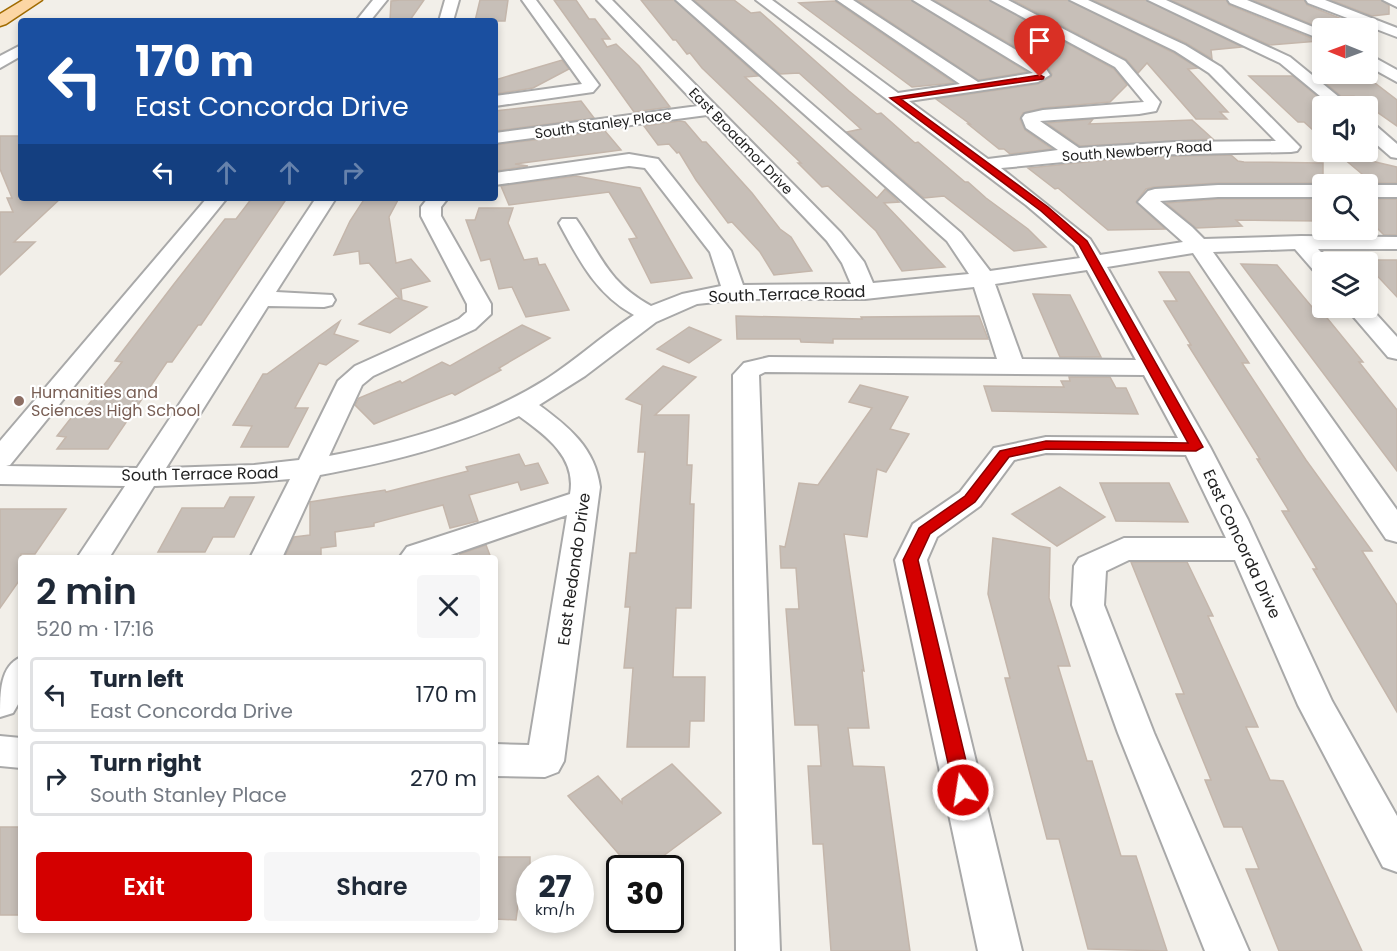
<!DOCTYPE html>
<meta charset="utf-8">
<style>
body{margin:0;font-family:Poppins,sans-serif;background:#f6f6f7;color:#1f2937;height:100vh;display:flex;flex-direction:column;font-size:22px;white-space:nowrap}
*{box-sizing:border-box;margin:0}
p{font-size:20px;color:#747a83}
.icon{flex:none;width:33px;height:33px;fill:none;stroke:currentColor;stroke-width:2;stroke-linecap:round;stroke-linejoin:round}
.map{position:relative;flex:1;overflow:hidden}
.drawer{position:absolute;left:18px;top:555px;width:480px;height:378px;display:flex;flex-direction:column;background:#fff;border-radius:6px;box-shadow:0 3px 9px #0003}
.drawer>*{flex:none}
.guide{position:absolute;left:18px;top:18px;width:480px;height:183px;border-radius:6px;box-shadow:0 3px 9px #0003;background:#1a4fa0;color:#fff;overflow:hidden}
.needle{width:39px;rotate:271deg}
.controls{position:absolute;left:1312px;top:18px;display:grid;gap:12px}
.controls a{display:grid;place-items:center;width:66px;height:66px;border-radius:6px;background:#fff;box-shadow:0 3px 9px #0003;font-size:30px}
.speed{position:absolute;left:516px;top:855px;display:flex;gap:12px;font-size:30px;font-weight:700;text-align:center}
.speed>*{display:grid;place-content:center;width:78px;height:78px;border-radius:50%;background:#fff;box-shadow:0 3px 9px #0003;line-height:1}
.speed small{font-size:15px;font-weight:400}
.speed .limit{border:3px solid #111;border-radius:9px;background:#fff;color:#111}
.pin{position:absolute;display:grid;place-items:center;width:51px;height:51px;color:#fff;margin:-62px -26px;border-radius:50% 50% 50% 0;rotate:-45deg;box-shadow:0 0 6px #0007}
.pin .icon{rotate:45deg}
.me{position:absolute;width:66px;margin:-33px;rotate:347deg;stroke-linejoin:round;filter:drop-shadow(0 0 4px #0008)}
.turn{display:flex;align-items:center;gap:21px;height:126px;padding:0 18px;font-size:27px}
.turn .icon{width:78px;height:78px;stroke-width:2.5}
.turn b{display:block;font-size:42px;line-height:51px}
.lanes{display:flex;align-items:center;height:57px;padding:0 18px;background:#0003;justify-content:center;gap:30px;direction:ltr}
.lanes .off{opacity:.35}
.round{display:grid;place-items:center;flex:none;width:63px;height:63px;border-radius:6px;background:#f6f6f7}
.headline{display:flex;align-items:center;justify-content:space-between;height:102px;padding:0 18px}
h1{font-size:36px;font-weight:600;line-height:45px}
.cta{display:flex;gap:12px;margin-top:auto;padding:12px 18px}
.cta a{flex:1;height:69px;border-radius:6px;background:#d40000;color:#fff;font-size:24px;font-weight:600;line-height:69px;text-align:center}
.cta a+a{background:#f6f6f7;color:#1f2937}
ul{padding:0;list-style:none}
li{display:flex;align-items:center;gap:18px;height:75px;margin:0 12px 9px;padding:0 6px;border:3px solid #e0e1e3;border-radius:6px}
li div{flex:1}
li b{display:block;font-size:22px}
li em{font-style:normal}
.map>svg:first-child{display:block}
.building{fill:#c7bfb8;stroke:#c4b6ab;stroke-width:1.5}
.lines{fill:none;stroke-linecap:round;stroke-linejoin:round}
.minor-casing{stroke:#a9a9a9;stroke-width:4}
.major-casing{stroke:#a06b00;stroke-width:3}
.minor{fill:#fff;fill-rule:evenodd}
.major{fill:#fcd6a4;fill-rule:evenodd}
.route{fill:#d40000;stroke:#8a0000;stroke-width:1.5}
.education-dot{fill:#8d6e63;stroke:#fff;stroke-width:2}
.labels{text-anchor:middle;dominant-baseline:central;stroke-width:4.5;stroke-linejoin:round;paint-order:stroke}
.far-street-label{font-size:14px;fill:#222;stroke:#fff}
.street-label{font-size:16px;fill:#222;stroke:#fff}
.education-label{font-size:16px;fill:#785e54;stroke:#fff;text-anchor:start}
</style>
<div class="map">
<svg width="1397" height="951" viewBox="0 0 1397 951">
<rect width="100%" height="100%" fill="#f2efe9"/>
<g class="building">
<path d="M400,0H424L410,20L390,21L391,1Z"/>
<path d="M480,0H508L505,21H475Z"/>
<path d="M554,0H576L589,19H595L610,39H602L607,47L616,44L639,66L670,107L634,112Z"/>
<path d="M641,0H674L758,76L745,77L877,198L885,189L899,202L884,203L945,267L902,271L876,231L828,186L822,187L798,163H801L702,68L690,53L687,54L676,40H673Z"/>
<path d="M694,0H734L751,13L760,12L849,91L877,114L881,113L915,143L918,142L965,182H968L986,198L1028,229L1046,247L1014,251L944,196L924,198L847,132L861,129L799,73L780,74Z"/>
<path d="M857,0H911L1027,72L978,80Z"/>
<path d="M934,0H989L1114,69L1127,85L1110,102L1043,108L1023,113L1020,119L1025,130L1052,149L1010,154L1004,149H999L968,124H970L936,99L1038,84L1051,77L1052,74L1045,64Z"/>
<path d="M1013,0H1068L1174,53L1198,68L1188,69L1228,112H1220L1227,119H1196L1147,63L1138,73L1126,59Z"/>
<path d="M1093,0H1146L1242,47L1211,50L1212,59L1186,43Z"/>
<path d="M1171,0H1226L1229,5L1319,41L1269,45Z"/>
<path d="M1253,0H1304L1307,5L1364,28L1323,29Z"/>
<path d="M1331,0H1381L1389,5V14L1372,16Z"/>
<path d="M835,1L836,2L954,83L912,87L799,3Z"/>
<path d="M562,60L569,69L533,88L495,94V80Z"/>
<path d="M1249,76H1293L1323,101V139L1304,122H1298Z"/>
<path d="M1317,76L1367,77L1397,100V126L1354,96H1341Z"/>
<path d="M581,101L594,118L495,131V111Z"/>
<path d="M1093,119L1089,124L1192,120L1213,139L1080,146L1047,123Z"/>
<path d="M680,121L685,122L702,142H706L752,193L780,229L791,237L812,271L774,275L760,252L732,222L728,223L696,180L679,152L677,153L669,144L658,145L644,126Z"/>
<path d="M605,131L621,150L515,164L528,166L495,171V145Z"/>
<path d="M0,136H21V198H61L14,242H35L0,275V212H13L7,198H12L0,169Z"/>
<path d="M1337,153L1397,167V183H1368V179Z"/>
<path d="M1231,155L1238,161L1244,162L1323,163V183H1218L1154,187L1146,189L1136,202L1165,229L1108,230L1058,188L1055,189L1028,168L1137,157Z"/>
<path d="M576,176L640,188L692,278L651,283L629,239L637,238L609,192L509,205L501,186Z"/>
<path d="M252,198H287L201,325H198L172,362H167L108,449H57L66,437L57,436L78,409H85L122,362L115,361L174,284L225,219H236Z"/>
<path d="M365,198H399L389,217L396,263L411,259L430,281L401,289L402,300L427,307L390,333L359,324L396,298L400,299L369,263L360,264L359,251L334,255L350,221Z"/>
<path d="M1218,199H1323V221L1236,220L1242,226L1196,228L1166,203Z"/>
<path d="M1368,199H1397V235H1384L1368,219Z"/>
<path d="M479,208H513L508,223L524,260L537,258L539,265L545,264L569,310L526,317L512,287L499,289L490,259L481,261L466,220H475Z"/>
<path d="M1362,260H1397V297L1368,266V262Z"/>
<path d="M1241,264L1277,265L1317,313H1323L1363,362H1359L1397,410V471Z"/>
<path d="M1159,272H1189L1249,363H1242L1306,460L1372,551H1362L1397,605V712L1313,569H1317L1282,511H1289L1257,459H1260L1188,345H1191L1164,301H1177Z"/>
<path d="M1033,294L1070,295L1101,357H1060Z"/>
<path d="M736,316L862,319L861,317L979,316L988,339H833V343L801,342L800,339H737Z"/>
<path d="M340,321L334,334L358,341L326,365L319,363L295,408H308L288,447H241L252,426L233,425L263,374H267Z"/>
<path d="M522,325L550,338L499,368L501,370L455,395L452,393L374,424L355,405L359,398L400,381L402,383L442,362L450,366Z"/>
<path d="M689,327L721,340L689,363L657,349Z"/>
<path d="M663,366L696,377L655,415H689L687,465H692L690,504H694L691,608H676L673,677H705L704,721H690L689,747H627L633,668H624L630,607H625L630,553H636L645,452H638L642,405L626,399Z"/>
<path d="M1069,377H1110L1116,388H1126L1138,414L992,411L984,386L1064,387L1061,381H1070Z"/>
<path d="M860,385L908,397L890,429L909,434L886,472L877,469L867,537L844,534L864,671L862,670L869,728H848L853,766L884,767L910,951H831L823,844H813L808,766H821L818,725H795L786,609H799L796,568H781L780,546L785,547L799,483L818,485L872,408L849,402Z"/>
<path d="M519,454L525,466L538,463L548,483L521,490L518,482L469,495L478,521L450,528L443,505L374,523V526L335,532L336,546L321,548V558H284L294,537L310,535V502L385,490L386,492L468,471L466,467Z"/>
<path d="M1100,483H1169L1188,522L1116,521Z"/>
<path d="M1060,487L1105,517L1057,546L1012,514Z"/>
<path d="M230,497H254L234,537H213L205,552H158L182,508H224Z"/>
<path d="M0,509H66L35,554H21V578L0,608Z"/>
<path d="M993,538L1050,548L1049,598L1070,666H1058L1087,761H1092L1121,856H1136L1167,951L1088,949L1059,839H1047L1005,678H1010L988,594Z"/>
<path d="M486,545L491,558H459L460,554Z"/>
<path d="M1131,562H1187L1213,616H1208L1258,727H1246L1270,780L1283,781L1362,951H1279L1246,869H1259L1242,827H1224L1205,780H1211L1176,694H1184Z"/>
<path d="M672,764L721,813L647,868H631L568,796L598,776L622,803V799Z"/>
<rect x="0" y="827" width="21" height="88"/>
<path d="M495,857H530V905H518L516,920L495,919Z"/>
</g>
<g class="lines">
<defs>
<g id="minor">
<path d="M373,0H387L370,21H356Z"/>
<path d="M445,0H459L453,21H439Z"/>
<path d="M522,0H536L599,85L593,92L495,106V96L582,84Z"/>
<path d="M597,0H612L841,233L864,262L873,283L969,274L947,241L676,0H691L961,233L990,271L1080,258L1074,246L1026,205L756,0H772L898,93L960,84L837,0H853L978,82L1033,73L913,0H930L1044,66L1050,75L1038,82L909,101L988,159L1058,150L1026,128L1022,118L1025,114L1043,110L1144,102L1115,67L991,0H1008L1125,61L1160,102L1156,111L1139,114L1040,121L1079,148L1175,142L1276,141L1209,73L1175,51L1070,0H1088L1185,45L1221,67L1300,147L1297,151L1291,152L1137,155L1001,168L1090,239L1100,255L1183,242L1138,202L1148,191L1155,189L1218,185H1323V197H1218L1160,201L1192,227L1204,239L1301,236L1397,237V249H1318L1331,262H1323V274L1315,272L1295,249L1213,252L1397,510V542L1386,539L1193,253L1107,267L1210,447L1248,520L1332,701L1397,816V872L1383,867L1298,705L1235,560H1129L1106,571L1104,605L1154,733L1249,951H1205L1118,733L1072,605L1074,566L1079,558L1124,538H1226L1186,455L1046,453L1014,460L980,506L937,537L927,560L1022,951H978L895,560L913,524L960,492L994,448L1046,437L1178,438L1144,375L765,372L759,375L780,951H736L733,375L744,363L769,357L997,359L974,287L865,299H744L697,304L656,322L585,376L539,405C569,427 595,448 600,487L564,761L558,772L545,777L495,776V744L529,745L567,515L442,558H399L407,547L570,494C577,457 545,435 519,416C456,446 389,462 320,475L282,558H250L290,479L254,482L154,486L109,558H77L125,486L0,484V441L207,198H227L10,465L6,466L137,468L316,198H336L276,292L332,295L335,300L332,305L324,307L268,306L166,468L254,465L299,460L338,381L355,366L459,319L467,312V304L421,216V207L428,198H448L441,207V216L491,304V314L475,329L373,376L362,385L329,456C405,442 479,421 545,380C576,360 603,335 634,315C596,294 579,260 559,223L562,219H576C602,257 608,282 651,306L682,294L721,286L710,252L645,168L629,166L495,185V173L629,154L658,159L731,251L743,285L851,284L842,263L827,241L707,115L495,143V133L698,106ZM1087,270L1136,360L1022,359L995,284Z"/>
<path d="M1148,0H1166L1290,57L1350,106H1332L1280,63Z"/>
<path d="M1228,0H1247L1323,31V40L1230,3Z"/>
<path d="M1306,0H1325L1397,28V37L1308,3Z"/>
<path d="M1383,0H1397V7Z"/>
<path d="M21,45V56L0,68V56Z"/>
<path d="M1368,54L1397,70V82L1368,66Z"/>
<path d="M1368,123L1374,124L1397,144V158L1391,157L1368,137Z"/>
<rect x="1368" y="185" width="29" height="12"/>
<path d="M1368,305L1397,337V359L1388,357L1346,308H1368Z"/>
<path d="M21,657V699L13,713L0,717C0,692 0,666 21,657Z"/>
<path d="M0,736L21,738V768L0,766Z"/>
</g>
<path id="major" d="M23,0H42L6,24L0,26V14Z"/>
</defs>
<use href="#minor" class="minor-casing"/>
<use href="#major" class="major-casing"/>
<use href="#minor" class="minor"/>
<use href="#major" class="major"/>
</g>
<path class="route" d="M1040,75L1044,77L1043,79L901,99L1048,207L1087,241L1203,447L1196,451L1046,449L1009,457L975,502L930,534L918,560L973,790L970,796L963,798L957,796L954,790L903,560L919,528L965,496L1000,451L1046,441L1188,443L1079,245L1041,211L890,98Z"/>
<circle class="education-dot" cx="19" cy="401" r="6"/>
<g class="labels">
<g class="far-street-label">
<text transform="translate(603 124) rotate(-8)">South Stanley Place</text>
<text transform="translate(741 141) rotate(46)">East Broadmor Drive</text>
<text transform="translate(1137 151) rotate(-4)">South Newberry Road</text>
</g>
<g class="street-label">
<text transform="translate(787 294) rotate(-2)">South Terrace Road</text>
<text transform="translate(200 474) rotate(-1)">South Terrace Road</text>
<text transform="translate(1242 544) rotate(65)">East Concorda Drive</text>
<text transform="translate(574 569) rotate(-82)">East Redondo Drive</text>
</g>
<g class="education-label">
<text x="31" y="392">Humanities and<tspan x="31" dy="18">Sciences High School</tspan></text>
</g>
</g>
</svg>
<div class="controls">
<a><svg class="needle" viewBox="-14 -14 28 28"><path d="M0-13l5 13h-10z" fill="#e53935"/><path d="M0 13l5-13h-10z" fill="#747a83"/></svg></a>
<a><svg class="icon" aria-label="sound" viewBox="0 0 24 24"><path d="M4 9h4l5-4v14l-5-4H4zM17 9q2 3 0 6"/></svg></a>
<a><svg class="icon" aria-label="search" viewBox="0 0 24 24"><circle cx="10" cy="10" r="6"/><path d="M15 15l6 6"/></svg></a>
<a><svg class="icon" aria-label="layers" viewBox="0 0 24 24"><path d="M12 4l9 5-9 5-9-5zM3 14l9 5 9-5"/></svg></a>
</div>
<div class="speed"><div>27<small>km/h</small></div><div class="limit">30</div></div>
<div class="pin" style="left:1040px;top:77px;background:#d93025"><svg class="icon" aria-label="arrive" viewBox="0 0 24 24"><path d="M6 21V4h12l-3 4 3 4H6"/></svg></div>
<svg class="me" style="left:963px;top:790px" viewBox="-20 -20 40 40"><circle r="17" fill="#d40000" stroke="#fff" stroke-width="3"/><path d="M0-11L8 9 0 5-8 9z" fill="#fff"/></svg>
<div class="guide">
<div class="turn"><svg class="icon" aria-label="left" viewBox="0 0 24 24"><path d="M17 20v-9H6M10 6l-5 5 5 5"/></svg><div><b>170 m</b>East Concorda Drive</div></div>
<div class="lanes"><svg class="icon" aria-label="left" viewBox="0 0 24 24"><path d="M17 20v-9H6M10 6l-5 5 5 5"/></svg><svg class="icon off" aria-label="ahead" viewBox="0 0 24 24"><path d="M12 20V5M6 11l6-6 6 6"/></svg><svg class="icon off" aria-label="ahead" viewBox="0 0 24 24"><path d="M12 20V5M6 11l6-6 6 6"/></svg><svg class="icon off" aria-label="right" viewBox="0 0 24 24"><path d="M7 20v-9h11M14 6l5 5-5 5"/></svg></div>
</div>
<section class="drawer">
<div class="headline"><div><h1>2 min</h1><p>520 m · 17:16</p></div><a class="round"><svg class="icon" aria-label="close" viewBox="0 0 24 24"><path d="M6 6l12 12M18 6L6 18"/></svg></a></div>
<ul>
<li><svg class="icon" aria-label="left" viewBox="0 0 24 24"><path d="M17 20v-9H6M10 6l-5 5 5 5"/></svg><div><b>Turn left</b><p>East Concorda Drive</p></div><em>170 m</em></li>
<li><svg class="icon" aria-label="right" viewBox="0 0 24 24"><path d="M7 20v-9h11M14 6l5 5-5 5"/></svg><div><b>Turn right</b><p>South Stanley Place</p></div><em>270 m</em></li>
</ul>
<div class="cta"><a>Exit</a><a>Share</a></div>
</section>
</div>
